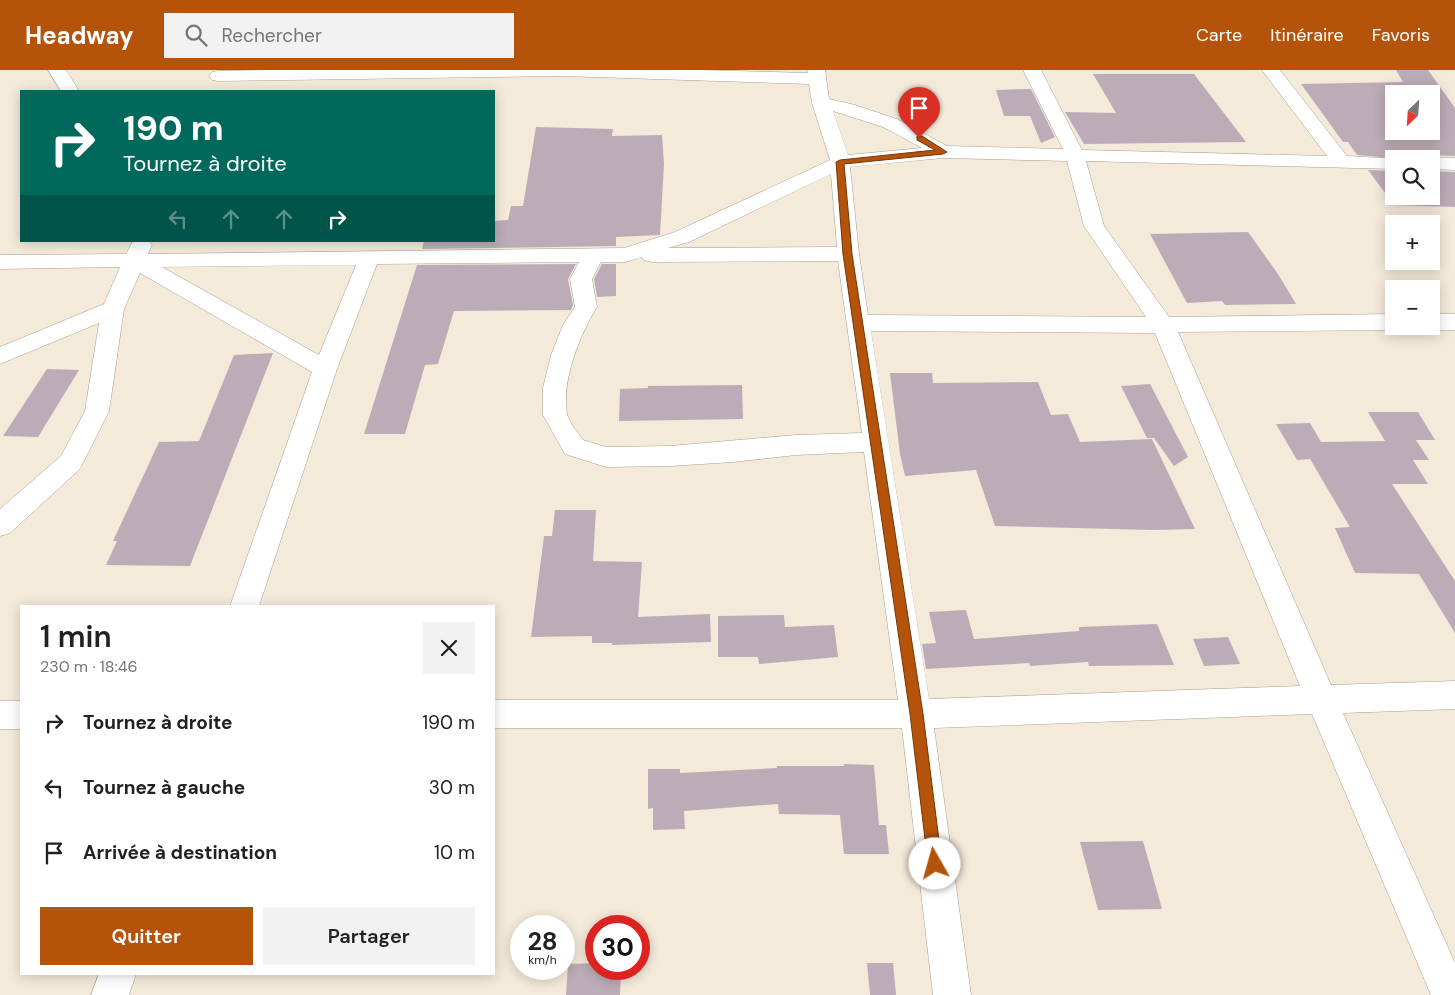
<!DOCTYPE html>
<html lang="fr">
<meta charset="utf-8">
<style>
body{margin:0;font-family:"DM Sans",sans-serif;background:#f2f2f2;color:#202124;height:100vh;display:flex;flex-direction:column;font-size:19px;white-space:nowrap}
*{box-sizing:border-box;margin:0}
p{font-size:16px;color:#757577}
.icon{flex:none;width:28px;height:28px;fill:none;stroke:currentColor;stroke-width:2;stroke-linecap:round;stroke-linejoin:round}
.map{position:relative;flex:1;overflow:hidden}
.sheet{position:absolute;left:20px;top:535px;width:475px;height:370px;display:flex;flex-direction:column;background:#fff;border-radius:0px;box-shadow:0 2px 12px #0003}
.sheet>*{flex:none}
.hud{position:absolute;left:20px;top:20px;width:475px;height:152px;border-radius:0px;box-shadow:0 2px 12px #0003;background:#00695c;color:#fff;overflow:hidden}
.needle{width:32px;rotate:205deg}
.tools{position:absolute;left:1385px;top:15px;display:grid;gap:10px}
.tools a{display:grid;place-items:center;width:55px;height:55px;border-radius:0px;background:#fff;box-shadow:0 2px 12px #0003;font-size:25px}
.speed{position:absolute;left:510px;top:845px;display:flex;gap:10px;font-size:25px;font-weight:700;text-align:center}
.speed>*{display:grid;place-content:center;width:65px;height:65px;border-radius:50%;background:#fff;box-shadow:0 2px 12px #0003;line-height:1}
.speed small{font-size:12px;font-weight:400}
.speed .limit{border:8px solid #d22;background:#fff;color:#111}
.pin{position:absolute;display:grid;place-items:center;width:42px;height:42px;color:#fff;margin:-51px -21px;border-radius:50% 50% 50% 0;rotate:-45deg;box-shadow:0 0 5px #0007}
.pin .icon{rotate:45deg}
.me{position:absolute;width:55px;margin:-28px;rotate:353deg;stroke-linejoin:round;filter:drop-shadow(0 0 4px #0008)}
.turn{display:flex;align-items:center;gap:18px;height:105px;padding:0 20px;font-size:22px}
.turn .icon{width:65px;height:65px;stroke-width:2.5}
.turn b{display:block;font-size:35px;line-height:42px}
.lanes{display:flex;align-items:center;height:48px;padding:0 20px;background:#0003;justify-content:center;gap:25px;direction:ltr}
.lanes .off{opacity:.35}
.round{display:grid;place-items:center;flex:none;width:52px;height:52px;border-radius:0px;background:#f2f2f2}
.summary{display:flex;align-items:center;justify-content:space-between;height:85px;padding:0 20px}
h1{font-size:30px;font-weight:600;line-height:38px}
.action{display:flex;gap:10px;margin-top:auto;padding:10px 20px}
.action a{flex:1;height:58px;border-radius:0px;background:#b45309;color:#fff;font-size:20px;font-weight:600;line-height:58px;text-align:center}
.action a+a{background:#f2f2f2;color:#202124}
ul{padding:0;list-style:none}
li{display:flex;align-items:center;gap:15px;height:65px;padding:0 20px}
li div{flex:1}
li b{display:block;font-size:19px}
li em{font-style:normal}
header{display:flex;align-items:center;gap:30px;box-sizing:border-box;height:70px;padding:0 25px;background:#b45309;color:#fff}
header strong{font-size:24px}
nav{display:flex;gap:28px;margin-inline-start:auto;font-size:18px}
.search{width:350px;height:45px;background:#f2f2f2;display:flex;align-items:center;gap:12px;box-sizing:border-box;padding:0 18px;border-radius:0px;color:#757577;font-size:19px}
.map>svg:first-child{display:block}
.building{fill:#bcacb7;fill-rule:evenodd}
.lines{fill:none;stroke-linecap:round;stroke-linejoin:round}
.minor-casing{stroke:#a79e8f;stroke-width:1}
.minor{fill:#fff;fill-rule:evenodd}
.route{fill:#b45309;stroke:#753606}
</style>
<header>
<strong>Headway</strong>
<div class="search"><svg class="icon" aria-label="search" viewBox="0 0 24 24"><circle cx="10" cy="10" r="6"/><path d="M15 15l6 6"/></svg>Rechercher</div>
<nav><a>Carte</a><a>Itinéraire</a><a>Favoris</a></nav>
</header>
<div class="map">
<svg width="1455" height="925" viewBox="0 0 1455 925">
<rect width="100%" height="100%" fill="#f4eada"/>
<g class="building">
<path d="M1396,0H1428L1455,38V86L1431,85L1423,89H1402L1357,85L1348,72H1343L1301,14L1403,12ZM1394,24H1431V61H1394Z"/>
<path d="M1093,4H1194L1246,72L1084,74L1065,42L1116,43Z"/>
<path d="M1027,19H1031L1055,67L1041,73L1030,46H1004L996,20Z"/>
<path d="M536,57L613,59L612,66L662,65L664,94L660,165L616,167V176L422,179L424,171H494V151L508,150L511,136H523Z"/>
<path d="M1368,100L1394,101V126H1431V101L1455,102V137L1394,135Z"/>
<path d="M1248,162L1278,204L1296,234L1225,235L1222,231L1187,233L1150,164Z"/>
<path d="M576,194L568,209L573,235L571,240L454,241L438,294L425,295L405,364H364L417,195Z"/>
<path d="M602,194H616V226L597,227L594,209Z"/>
<path d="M273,283L190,496L106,495L117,471H113L159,372L199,371L234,285Z"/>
<path d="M47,299L79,300L38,367L3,366Z"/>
<path d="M890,303H932L933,313L1038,312L1051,345L1068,344L1080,372L1152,369L1195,459L1153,460L995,456L976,400L905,406L900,384Z"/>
<path d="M1150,314L1188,387L1174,396L1154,368H1147L1121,316Z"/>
<path d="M742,315L743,349L619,351L620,319L648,318V316Z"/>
<path d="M1368,342H1418L1435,370H1416L1429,390H1413L1428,414H1392L1455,511V563L1419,504L1355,503L1335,458L1350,457L1310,389L1297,390L1276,354L1310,353L1321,372L1385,371Z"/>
<path d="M555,440H596L593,491L642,492L638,547L710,544L711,572L612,575V573H592V566L531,567L544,466H552Z"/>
<path d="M966,540L974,569L1079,561V557L1157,554L1174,595L1089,596L1088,592L1030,596L1029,593L926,599L922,574L936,573L929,542Z"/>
<path d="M784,545L785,557L834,555L838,587L759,594L758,587H718V546Z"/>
<path d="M1228,567L1240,594L1204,596L1193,569Z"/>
<path d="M844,694L874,695L879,755H886L889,784H844L840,745L779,744L778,734L684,741L685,759L653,760V738L648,739V699H680V703L777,698V696H844Z"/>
<path d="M1143,771L1162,839L1098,840L1080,772Z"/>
<path d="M596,893V899H621L620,925H566L568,894Z"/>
<path d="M867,893H893L896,925H870Z"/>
</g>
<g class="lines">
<defs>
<g id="minor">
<path d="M48,0H66L79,21H61Z"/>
<path d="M270,0H698L808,3L807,0H825L829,29L855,35L897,49L947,76L1063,79L1023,0H1041L1082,80L1327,86L1262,0H1280L1347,86L1400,89H1394V99L1086,91L1104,156L1169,247L1394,244V256H1403L1394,260L1178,262L1331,615L1455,611V639L1343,643L1455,893V925H1431L1312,644L934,658L971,925H933L902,658H494V630H898L864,382L796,385L733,392L670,396L606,397L565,384L543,345V318L551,285L563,255L575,237L570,209L579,192L377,194L337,299L259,536H230L312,302L140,203L124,239L109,341L83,393L79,400L10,463L0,466V439L61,386L85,341L99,253L0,294V277L104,234L120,197L0,199V185L126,184L133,171H149L152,175L148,184L624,178L675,162L830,90L812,33L809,14L562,6L218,11L212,10L209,6L212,2L218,1ZM833,41L883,57L922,78L848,85ZM943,88L1067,91L1084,156L1146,247L868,245L859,184L850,97ZM831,104L837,177L668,178L689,172ZM642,187L644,190L652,192L838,191L862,363L796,365L670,376L606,377L583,370C578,363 569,352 567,344C561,311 580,264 597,237L592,209L601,192H625ZM356,195L319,285L162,197ZM871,261L1155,263L1300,616L929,629Z"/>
<path d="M1431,87L1455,88V100L1431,99V89H1425Z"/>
<path d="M1431,244H1455V260H1431L1423,257L1431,256Z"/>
<rect x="0" y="631" width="21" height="28"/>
<path d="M99,904H136L129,925H91Z"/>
</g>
</defs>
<use href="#minor" class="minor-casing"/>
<use href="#minor" class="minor"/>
</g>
<path class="route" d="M917,66H922L947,82L943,84L844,94L852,184L923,644L942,794L940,799L935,801L930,799L928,794L910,644L843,184L836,92L840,90L935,80L917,70Z"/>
</svg>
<div class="tools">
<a><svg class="needle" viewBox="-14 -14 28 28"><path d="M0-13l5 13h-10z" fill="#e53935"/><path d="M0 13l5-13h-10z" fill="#757577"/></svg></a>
<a><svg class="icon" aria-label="search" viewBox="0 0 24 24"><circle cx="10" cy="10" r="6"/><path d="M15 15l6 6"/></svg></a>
<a>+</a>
<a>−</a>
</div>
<div class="speed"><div>28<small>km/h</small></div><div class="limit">30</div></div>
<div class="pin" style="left:919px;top:68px;background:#d93025"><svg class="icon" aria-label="arrive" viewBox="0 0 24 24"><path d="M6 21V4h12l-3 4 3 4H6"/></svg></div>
<svg class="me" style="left:935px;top:794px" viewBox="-20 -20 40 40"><circle r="19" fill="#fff"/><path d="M0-13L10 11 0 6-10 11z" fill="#b45309"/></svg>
<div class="hud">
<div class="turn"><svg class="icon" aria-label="right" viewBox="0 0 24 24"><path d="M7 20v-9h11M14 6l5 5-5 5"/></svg><div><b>190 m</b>Tournez à droite</div></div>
<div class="lanes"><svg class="icon off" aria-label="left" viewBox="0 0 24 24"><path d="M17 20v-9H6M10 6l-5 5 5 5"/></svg><svg class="icon off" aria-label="ahead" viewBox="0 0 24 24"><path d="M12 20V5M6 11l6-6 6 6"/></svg><svg class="icon off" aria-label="ahead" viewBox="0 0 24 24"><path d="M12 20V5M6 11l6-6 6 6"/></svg><svg class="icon" aria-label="right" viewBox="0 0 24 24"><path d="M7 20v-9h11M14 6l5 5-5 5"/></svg></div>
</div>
<section class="sheet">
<div class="summary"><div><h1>1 min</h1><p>230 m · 18:46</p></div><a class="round"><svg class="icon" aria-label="close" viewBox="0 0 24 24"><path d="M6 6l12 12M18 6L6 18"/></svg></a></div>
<ul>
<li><svg class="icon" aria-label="right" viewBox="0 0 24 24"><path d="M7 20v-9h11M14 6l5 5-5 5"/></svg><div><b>Tournez à droite</b></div><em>190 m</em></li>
<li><svg class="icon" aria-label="left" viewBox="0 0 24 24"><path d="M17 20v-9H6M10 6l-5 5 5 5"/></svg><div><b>Tournez à gauche</b></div><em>30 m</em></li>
<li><svg class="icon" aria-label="arrive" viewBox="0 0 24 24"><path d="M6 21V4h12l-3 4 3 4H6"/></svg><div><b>Arrivée à destination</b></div><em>10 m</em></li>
</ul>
<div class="action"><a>Quitter</a><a>Partager</a></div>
</section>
</div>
